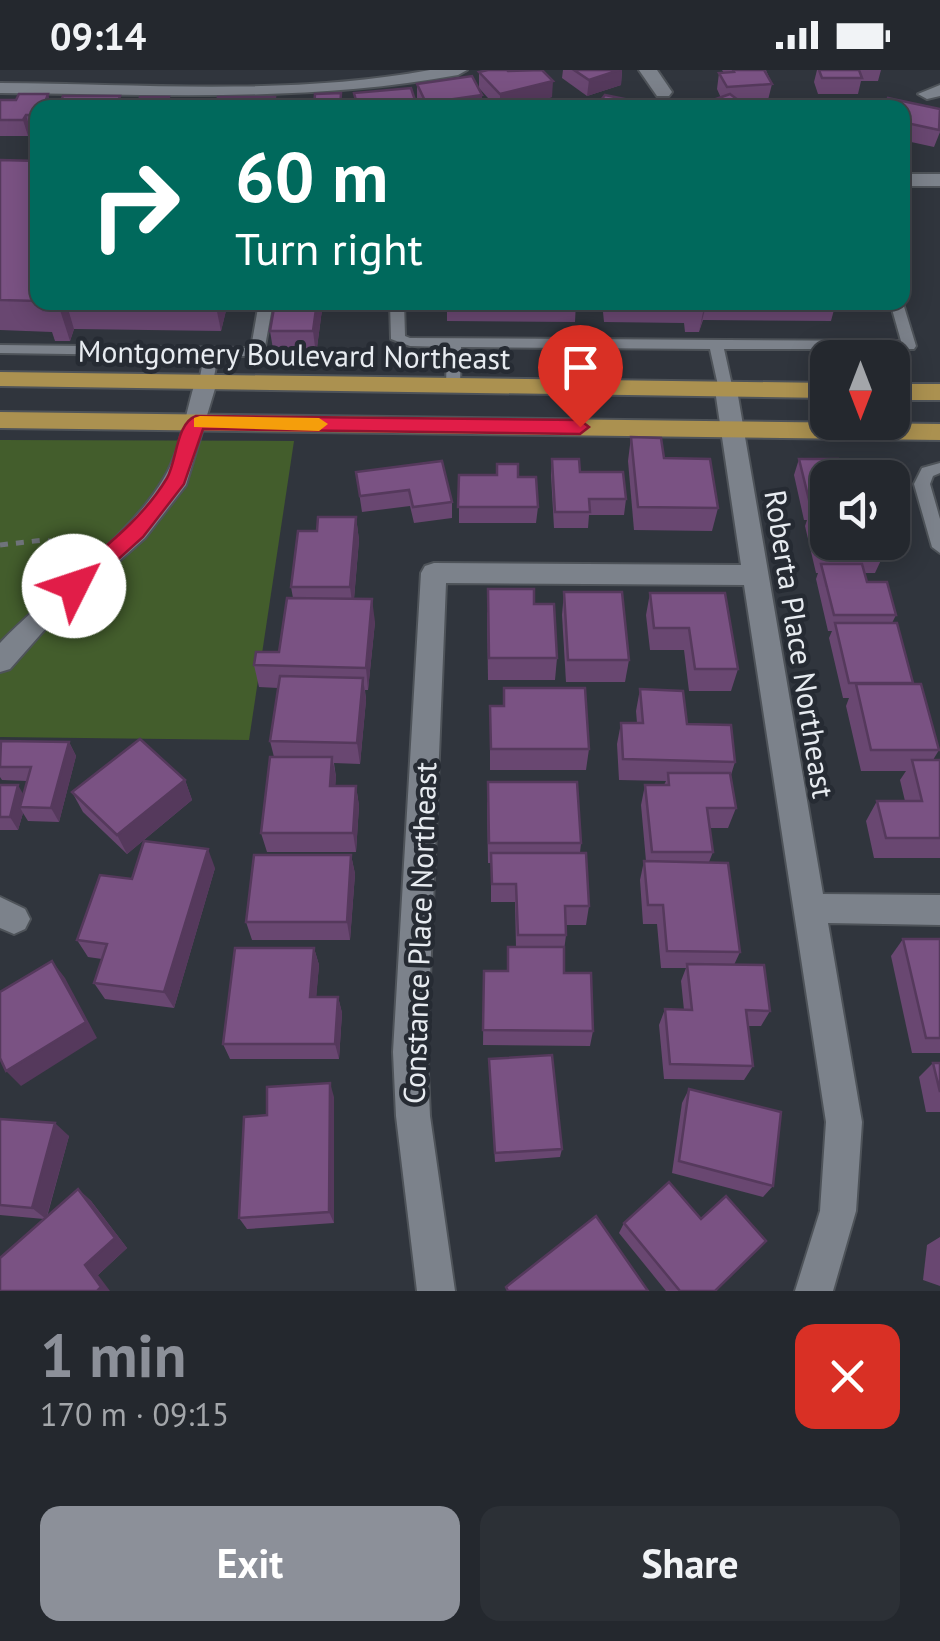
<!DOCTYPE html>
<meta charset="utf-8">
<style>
body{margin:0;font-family:"PT Sans",sans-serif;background:#2c3036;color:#f1f3f6;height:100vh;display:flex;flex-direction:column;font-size:38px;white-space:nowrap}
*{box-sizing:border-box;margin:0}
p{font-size:32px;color:#a3a6aa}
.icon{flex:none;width:55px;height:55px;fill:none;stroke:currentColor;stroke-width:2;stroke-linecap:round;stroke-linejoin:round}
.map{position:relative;height:1221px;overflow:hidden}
.panel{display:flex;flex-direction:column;background:#24282e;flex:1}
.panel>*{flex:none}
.top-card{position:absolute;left:30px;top:30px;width:880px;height:210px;border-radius:20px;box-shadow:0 5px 25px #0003,0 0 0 2px #41444a;background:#00695c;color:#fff;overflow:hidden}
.needle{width:65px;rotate:180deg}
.buttons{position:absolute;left:810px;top:270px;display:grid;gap:20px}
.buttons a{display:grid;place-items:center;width:100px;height:100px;border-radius:20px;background:#24282e;box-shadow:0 5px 25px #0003,0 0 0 2px #41444a;font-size:50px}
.pin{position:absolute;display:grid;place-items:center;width:85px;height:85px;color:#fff;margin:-102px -42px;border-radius:50% 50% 50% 0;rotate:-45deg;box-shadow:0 0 10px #0007}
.pin .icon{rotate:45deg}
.me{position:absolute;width:110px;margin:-55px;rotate:49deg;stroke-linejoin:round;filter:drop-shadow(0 0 8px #0008)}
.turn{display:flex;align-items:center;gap:35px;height:210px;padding:0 40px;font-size:45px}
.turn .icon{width:130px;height:130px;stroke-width:2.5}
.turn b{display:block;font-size:70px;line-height:85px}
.round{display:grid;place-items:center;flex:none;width:105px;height:105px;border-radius:20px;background:#2c3036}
.summary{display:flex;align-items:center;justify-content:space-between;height:170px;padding:0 40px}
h1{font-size:60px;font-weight:600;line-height:75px;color:#8c9099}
.cta{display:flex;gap:20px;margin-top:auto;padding:20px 40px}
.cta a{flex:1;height:115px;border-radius:20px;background:#8c9099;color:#fff;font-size:40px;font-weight:600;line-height:115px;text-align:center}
.cta a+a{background:#2c3036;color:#f1f3f6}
.status{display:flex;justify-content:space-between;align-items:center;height:70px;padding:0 50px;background:#24282e;direction:ltr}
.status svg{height:28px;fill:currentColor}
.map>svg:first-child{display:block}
.green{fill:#435d2c}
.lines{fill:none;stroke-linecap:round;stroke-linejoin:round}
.service-casing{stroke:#4e5359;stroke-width:4}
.minor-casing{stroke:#4e5359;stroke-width:4}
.primary-casing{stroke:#4e5359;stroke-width:4}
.path{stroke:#6f737a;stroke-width:5;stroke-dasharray:8 8;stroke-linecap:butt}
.service{fill:#7c828b;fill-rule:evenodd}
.minor{fill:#7c828b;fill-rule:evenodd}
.primary{fill:#ab9150;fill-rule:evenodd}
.wall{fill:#694771}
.shaded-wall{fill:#55395c}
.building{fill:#7a5283;stroke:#55395c;stroke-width:2.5}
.route{fill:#e11d48;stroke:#92132f;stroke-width:2.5}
.slow{fill:#f59e0b}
.labels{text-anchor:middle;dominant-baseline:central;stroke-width:9;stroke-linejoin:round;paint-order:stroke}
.street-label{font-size:30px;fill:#e7ebf0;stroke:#262b33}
</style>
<div class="status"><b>09:14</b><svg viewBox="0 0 49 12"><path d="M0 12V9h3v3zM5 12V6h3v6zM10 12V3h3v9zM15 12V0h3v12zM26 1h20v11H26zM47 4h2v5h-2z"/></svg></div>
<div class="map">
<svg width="940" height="1221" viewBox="0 0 940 1221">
<rect width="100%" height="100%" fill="#30353d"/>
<path class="green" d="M0,370L294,371L249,670L0,667Z"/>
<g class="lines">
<defs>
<g id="service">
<path d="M902,230L916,276L914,279H724L733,320L726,325L719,320L710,279L461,277L460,316L453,321L446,316L447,277L410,276L391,269L390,232H404L405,266L410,268L901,271L890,232H902Z"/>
<path d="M259,232H273L264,282L257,286H218L213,312L206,317L199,312L204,286L0,283V275L251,278Z"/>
<path d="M940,393V403L933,406L930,414L940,449V483L932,477L914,414L922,398Z"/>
</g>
<g id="minor">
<path d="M430,0H467L458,5C307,33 153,24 0,23V13C142,14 290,26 430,0Z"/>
<path d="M639,0H657L672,22L669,26H657Z"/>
<path d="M940,15V26L927,29L918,24Z"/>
<rect x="902" y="104" width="38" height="12"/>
<path d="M206,305L217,312L186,415L145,468L54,549L10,599L0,602V573C51,519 127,471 164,408C180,382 186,342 195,312Z"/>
<path d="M726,313L737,320L823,824L940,825V855L828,853L862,1052L856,1141L833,1221H795L820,1141L826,1052L744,515L446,513L427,982L430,1046L455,1221H417L396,1046L393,982L421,503L425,496L434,493L741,495L715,320Z"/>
<path d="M0,827L25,839L30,849L25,859L14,864L0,858Z"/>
</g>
<g id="primary">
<path d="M0,302L828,313V328L0,316Z"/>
<rect x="892" y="314" width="48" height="16"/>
<path d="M0,342L940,354V370L0,358Z"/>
</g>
</defs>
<use href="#service" class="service-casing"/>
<use href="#minor" class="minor-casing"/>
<use href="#primary" class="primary-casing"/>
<path class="path" d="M0,475L44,470L68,475"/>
<use href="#service" class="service"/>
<use href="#minor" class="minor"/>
<use href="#primary" class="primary"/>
</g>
<g class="wall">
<path d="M563,0H622L621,15L587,26L562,8Z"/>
<path d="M722,0H766L772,14L768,30L741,32L746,38H691L721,28L717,19L719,3H724Z"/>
<path d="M817,0H881L878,11H861L858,24H818L814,12Z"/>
<path d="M479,2L552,27L509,38H497L479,18Z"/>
<path d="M417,14L482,38H421L417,30Z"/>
<path d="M0,30L38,38V61H31L28,66H0Z"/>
<path d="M902,38L940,39V62L934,77L902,70Z"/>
<path d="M0,90L38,91V232H228L221,261L74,259L70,271H55L52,262L0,260Z"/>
<path d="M275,232H323L316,285H274L270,261Z"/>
<path d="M416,232H576L575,252L447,251V238Z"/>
<path d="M602,232H868L867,237L835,236L831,251L703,250L699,262H685L684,253L604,252Z"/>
<path d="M631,367L664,388L718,438L712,461L634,460L628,391Z"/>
<path d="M552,389L580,402L626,429L624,445H589L588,458H554L551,405Z"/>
<path d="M799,389L828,408V472L882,488L875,503H865L867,512L896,545L892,553L913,613L939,680L933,690H940V788H874L866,751L877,731H905L900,710L906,701H861L846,636L849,628H843L829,568L832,561H828L816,509L818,503H816L805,456L807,450H804L794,405Z"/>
<path d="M356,402L452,432V448L414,453L410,436L362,442Z"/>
<path d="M459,405L518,407L538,437L536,453H459Z"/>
<path d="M356,447L359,470L354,529L375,552L368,620H365L366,630L360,694L334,693L336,707L335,716H356L359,736L356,782H267L261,763L274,687L270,671L278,618L259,617L254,595L279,582L293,528L291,517L317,461Z"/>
<path d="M564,522L629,590L625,612H566L562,545Z"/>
<path d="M650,523L738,599L731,621H689L684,580H650L646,545Z"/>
<path d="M487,542L557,588L555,610H488Z"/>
<path d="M504,618L589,679L586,700H490V636H503Z"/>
<path d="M640,619L735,692L731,705L736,738L728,758H710L713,782L709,792L740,882L734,895L770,941L761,956H748L753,996L744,1010L664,1009L659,955L665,939L684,940L681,911L686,898H661L657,854H643L640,810L644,791H646L641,735L645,715H664L666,711L619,710L617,674L621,653H637L636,641Z"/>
<path d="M69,672L76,686L59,752L28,751L23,743L18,760H0V715L23,724L27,711L2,710L0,707V675Z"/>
<path d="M185,710L192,730L127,784L83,742L72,722Z"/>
<path d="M487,732L581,773L580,783L589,836L586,855H566V865L564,881V903L593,961L590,976L483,975L484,901H507L508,877H516L515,832H491V793H488Z"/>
<path d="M351,785L355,804L350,870H252L246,852Z"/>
<path d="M215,798L174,938L105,929L94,913L102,889L88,887L77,870Z"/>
<path d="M903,869H940V983H912L891,886Z"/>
<path d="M314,878L319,895L316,927H338L342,943L339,989H230L223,974Z"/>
<path d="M489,989L562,1079L560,1087L495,1092Z"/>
<path d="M933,993H940V1042H926L919,1007Z"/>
<path d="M689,1019L773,1116L763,1127L672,1103L682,1033Z"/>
<path d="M334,1027V1153L247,1159L239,1148L267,1045Z"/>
<path d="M0,1049L69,1066L47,1147L78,1119L91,1131L127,1178L98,1205L44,1149L0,1145Z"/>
<path d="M624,1153L715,1221H666L619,1163Z"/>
<path d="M940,1167V1216L923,1210L927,1175Z"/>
</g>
<g class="shaded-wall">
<path d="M619,0H622L621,15L587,26L589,10Z"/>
<path d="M553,11L552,27L509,38H500V24Z"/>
<path d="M48,24L52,38H43Z"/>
<path d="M482,25V38H426V33Z"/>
<path d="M120,26L122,38H116Z"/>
<path d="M26,45L31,61L28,66L23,50Z"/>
<path d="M63,232H66L74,259L70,271L60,240Z"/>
<path d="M215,232L228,233L221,261Z"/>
<path d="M317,232H323L316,285L313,261Z"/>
<path d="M705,232H707L699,262Z"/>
<path d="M356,447L359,470L353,540L350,517Z"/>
<path d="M372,529L375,552L368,620L366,598Z"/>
<path d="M363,608L366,630L360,694L357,673Z"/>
<path d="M69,672L76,686L59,752L51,738Z"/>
<path d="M332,687L336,707L334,736L330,716Z"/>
<path d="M185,710L192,730L127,784L117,765Z"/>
<path d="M18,715L26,729L20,737L23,743L18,760L10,747Z"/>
<path d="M356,716L359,736L356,782L353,763Z"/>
<path d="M208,779L215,798L174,938L164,922Z"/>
<path d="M351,785L355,804L350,870L347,852Z"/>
<path d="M314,878L319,895L315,943L310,927Z"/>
<path d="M52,891L65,908L97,968L21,1016L6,1001Z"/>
<path d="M338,927L342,943L339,989L335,974Z"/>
<path d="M330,1013L334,1027V1153L329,1142Z"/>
<path d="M55,1053L69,1066L46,1149L32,1138Z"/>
<path d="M78,1119L91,1131L127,1178L98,1205L110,1221H97L85,1195Z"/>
</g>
<g class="building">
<path d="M488,0H507L508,1L542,0L553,11L500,24L479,2Z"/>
<path d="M574,0H619L589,10Z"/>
<path d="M733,0H764L772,14L727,17L719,3L734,2Z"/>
<path d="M819,0H859L862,8H822Z"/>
<path d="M472,6L482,25L426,33L417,14Z"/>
<path d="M411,18L417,36L358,38L354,23Z"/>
<path d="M341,23L340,38H314L315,24Z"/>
<path d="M19,24H48L43,38H38V45H26L23,50H0V30H16Z"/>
<path d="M730,24L746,36L742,38H691Z"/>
<path d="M605,25L634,31L630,38H595Z"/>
<path d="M63,26H120L116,38H58Z"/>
<path d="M140,27H169L166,36H202V38H137Z"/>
<path d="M218,27H275L273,38H215Z"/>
<path d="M888,28L940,39L939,60L902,52V38H884Z"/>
<path d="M0,90L38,91V231L0,230Z"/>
<path d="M47,232H63L60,240H44Z"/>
<path d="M275,232H317L313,261H270Z"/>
<path d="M631,367L661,368L664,388L710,389L718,438L638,437Z"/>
<path d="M552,389H579L580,402H623L626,429H589L590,442H555Z"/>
<path d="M799,389H838L842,404H860L861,408H828V434H810Z"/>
<path d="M442,391L452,432L413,437L409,420L360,426L356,402Z"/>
<path d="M497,394H518V407H536L538,437H458L459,405H497Z"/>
<path d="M810,440H828V472H878L882,488H821Z"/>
<path d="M318,447H356L350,517H291L298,461H317Z"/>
<path d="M821,494H862L867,512H887L896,545H834Z"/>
<path d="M488,519H534V534H554L557,588H489Z"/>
<path d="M564,522H622L629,590H568Z"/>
<path d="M650,523H725L738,599H695L689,558H654Z"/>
<path d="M287,528L372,529L366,598L254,595L256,582H279Z"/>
<path d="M835,553H897L913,613H849Z"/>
<path d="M280,606L363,608L357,673L270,671Z"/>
<path d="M856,614H921L939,680H871Z"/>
<path d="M504,618H585L589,679H491L490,636H504Z"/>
<path d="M640,619L683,621L687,654L731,655L735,692L623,689L621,653H643Z"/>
<path d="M140,669L185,710L117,765L72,722Z"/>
<path d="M1,671L69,672L51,738L20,737L31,697H0Z"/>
<path d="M270,687H332L330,716H356L353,763H261Z"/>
<path d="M912,690H940V768H886L877,731H922Z"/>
<path d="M668,703H730L736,738H707L713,782H652L645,715H669Z"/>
<path d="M488,712H577L581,773H489Z"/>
<path d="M0,715H18L10,747H0Z"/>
<path d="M144,771L208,779L164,922L94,913L107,874L77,870L100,805L132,809Z"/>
<path d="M491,783H586L589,836H565L566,865H518L516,814H492Z"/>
<path d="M254,785H351L347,852H246Z"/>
<path d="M644,791L728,793L740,882L667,881L663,835H648Z"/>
<path d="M903,869H940V968H926Z"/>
<path d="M508,877H564V903H591L593,961L483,960L484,901H508Z"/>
<path d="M235,878H314L310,927H338L335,974H223Z"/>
<path d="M52,891L86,952L6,1001L0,988V922Z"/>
<path d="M687,894L764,895L770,941L746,940L753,996L670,994L665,939L692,940Z"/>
<path d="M552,985L562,1079L495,1083L489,989Z"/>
<path d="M933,993H940V1022Z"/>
<path d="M330,1013L329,1142L239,1148L244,1047L267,1045V1017Z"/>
<path d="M689,1019L781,1042L773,1116L679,1091Z"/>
<path d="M0,1049L55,1053L32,1138L0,1135Z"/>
<path d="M669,1112L701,1149L726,1126L766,1171L715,1221H680L624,1153Z"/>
<path d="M78,1119L115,1168L85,1195L101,1217L97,1221H0V1188Z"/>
<path d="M596,1146L648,1221H508L506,1217Z"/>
</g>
<path class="route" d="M196,346L580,350L589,357L580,364L203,359L184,414L143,467L82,522H66L63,516L66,510C102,479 142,450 167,408C177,391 176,353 196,346Z"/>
<path class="slow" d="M200,346L319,348L328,354L319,361L194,357V348Z"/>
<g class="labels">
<g class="street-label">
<text transform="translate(294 284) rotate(1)">Montgomery Boulevard Northeast</text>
<text transform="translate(800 574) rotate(81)">Roberta Place Northeast</text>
<text transform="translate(419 863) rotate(-88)">Constance Place Northeast</text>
</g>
</g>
</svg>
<div class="buttons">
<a><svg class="needle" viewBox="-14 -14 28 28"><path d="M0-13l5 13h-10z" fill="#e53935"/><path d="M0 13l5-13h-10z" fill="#a3a6aa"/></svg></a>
<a><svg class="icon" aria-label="sound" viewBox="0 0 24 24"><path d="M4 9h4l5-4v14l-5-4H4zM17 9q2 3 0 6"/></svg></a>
</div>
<div class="pin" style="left:580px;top:357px;background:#d93025"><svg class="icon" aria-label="arrive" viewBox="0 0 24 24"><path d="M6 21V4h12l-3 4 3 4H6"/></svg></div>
<svg class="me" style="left:74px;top:516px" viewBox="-20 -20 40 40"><circle r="19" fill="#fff"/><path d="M0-13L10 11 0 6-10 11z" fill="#e11d48"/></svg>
<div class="top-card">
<div class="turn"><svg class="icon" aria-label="right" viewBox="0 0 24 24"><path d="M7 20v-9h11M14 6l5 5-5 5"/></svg><div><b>60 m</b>Turn right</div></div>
</div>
</div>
<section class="panel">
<div class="summary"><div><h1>1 min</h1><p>170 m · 09:15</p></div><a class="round" style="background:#d93025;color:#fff"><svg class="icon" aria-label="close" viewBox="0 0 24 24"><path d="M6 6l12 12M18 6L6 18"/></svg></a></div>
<div class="cta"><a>Exit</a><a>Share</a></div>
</section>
